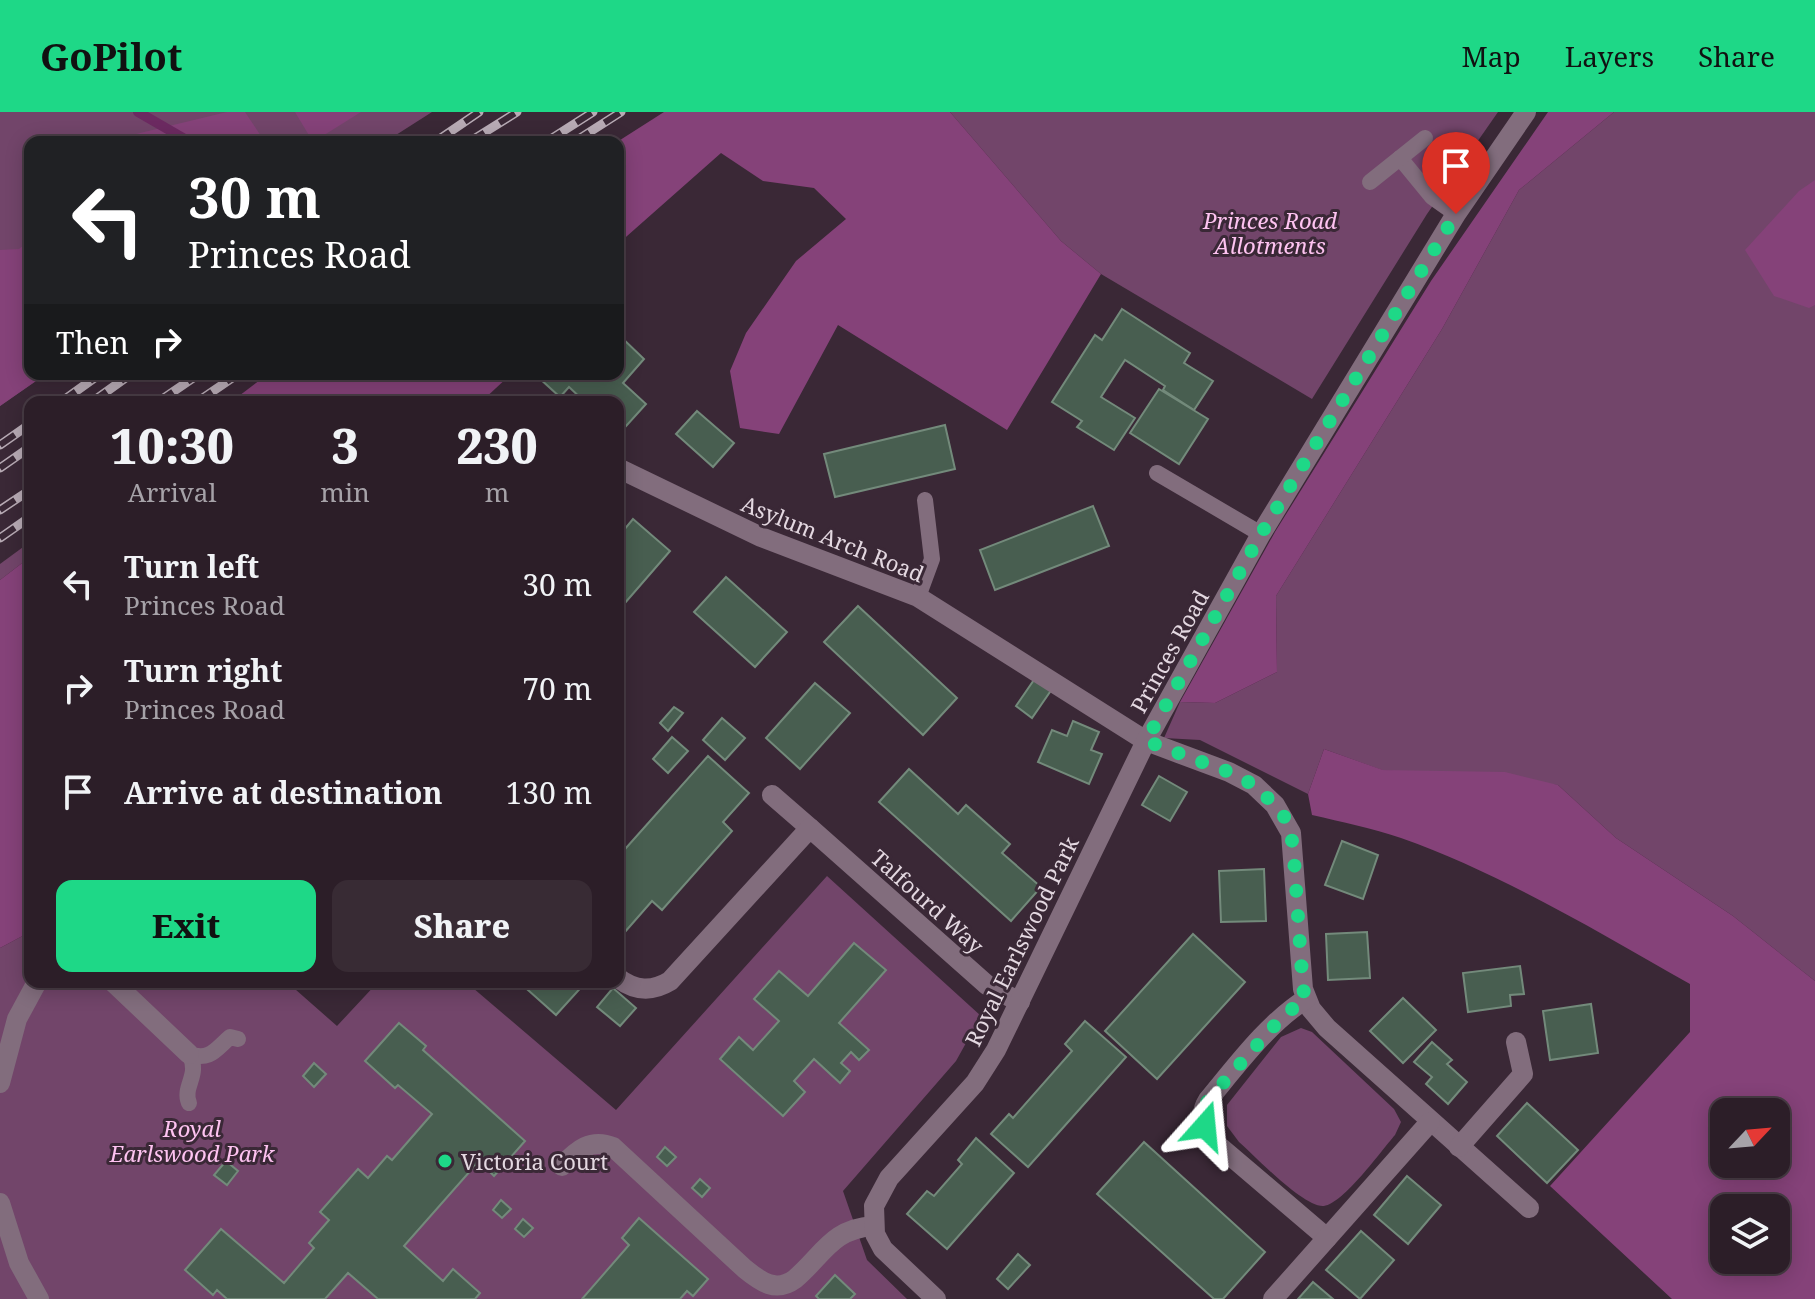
<!DOCTYPE html>
<style>
body{margin:0;font-family:"Noto Serif",serif;background:#382b34;color:#f1f3f6;height:100vh;display:flex;flex-direction:column;font-size:30px;white-space:nowrap}
*{box-sizing:border-box;margin:0}
p{font-size:26px;color:#a6a2a8}
.icon{flex:none;width:44px;height:44px;fill:none;stroke:currentColor;stroke-width:2;stroke-linecap:round;stroke-linejoin:round}
.map{position:relative;flex:1;overflow:hidden}
.panel{position:absolute;left:24px;top:284px;width:600px;height:592px;display:flex;flex-direction:column;background:#2c1e28;border-radius:16px;box-shadow:0 4px 20px #0003,0 0 0 2px #483c45}
.panel>*{flex:none}
.banner{position:absolute;left:24px;top:24px;width:600px;height:244px;border-radius:16px;box-shadow:0 4px 20px #0003,0 0 0 2px #483c45;background:#202124;color:#fff;overflow:hidden}
.needle{width:52px;rotate:64deg}
.buttons{position:absolute;left:1710px;top:986px;display:grid;gap:16px}
.buttons a{display:grid;place-items:center;width:80px;height:80px;border-radius:16px;background:#2c1e28;box-shadow:0 4px 20px #0003,0 0 0 2px #483c45;font-size:40px}
.pin{position:absolute;display:grid;place-items:center;width:68px;height:68px;color:#fff;margin:-82px -34px;border-radius:50% 50% 50% 0;rotate:-45deg;box-shadow:0 0 8px #0007}
.pin .icon{rotate:45deg}
.me{position:absolute;width:88px;margin:-44px;rotate:18deg;stroke-linejoin:round;filter:drop-shadow(0 0 6px #0008)}
.turn{display:flex;align-items:center;gap:28px;height:168px;padding:0 32px;font-size:36px}
.turn .icon{width:104px;height:104px;stroke-width:2.5}
.turn b{display:block;font-size:56px;line-height:68px}
.then{display:flex;align-items:center;height:76px;padding:0 32px;background:#0003;gap:16px;font-size:30px}
.eta{display:flex;justify-content:space-evenly;align-items:center;height:136px;text-align:center}
.eta b{font-size:48px;font-weight:800;line-height:56px}
.cta{display:flex;gap:16px;margin-top:auto;padding:16px 32px}
.cta a{flex:1;height:92px;border-radius:16px;background:#1ed887;color:#111;font-size:32px;font-weight:800;line-height:92px;text-align:center}
.cta a+a{background:#382b34;color:#f1f3f6}
ul{padding:0;list-style:none}
li{display:flex;align-items:center;gap:24px;height:104px;padding:0 32px}
li div{flex:1}
li b{display:block;font-size:30px}
li em{font-style:normal}
header{display:flex;align-items:center;gap:48px;box-sizing:border-box;height:112px;padding:0 40px;background:#1ed887;color:#111}
header strong{font-size:38px}
nav{display:flex;gap:44px;margin-inline-start:auto;font-size:28px}
.map>svg:first-child{display:block}
.green{fill:#72456a}
.forest{fill:#854279;fill-rule:evenodd}
.lines{fill:none;stroke-linecap:round;stroke-linejoin:round}
.stream{stroke:#6c2a61;stroke-width:10}
.building{fill:#485e50;stroke:#738a7b;stroke-width:2}
.service{stroke:#826d7d;stroke-width:16}
.minor{stroke:#826d7d;stroke-width:20}
.rail-casing{stroke:#b8abb5;stroke-width:9}
.rail{stroke:#3a2836;stroke-width:6;stroke-dasharray:18;stroke-linecap:butt}
.route{stroke:#1ed887;stroke-width:14;stroke-dasharray:0 25.2}
.poi-dot{fill:#1ed887;stroke:#3a2836;stroke-width:3}
.labels{text-anchor:middle;dominant-baseline:central;stroke-width:6;stroke-linejoin:round;paint-order:stroke}
.park-label{font-size:22px;font-style:italic;fill:#fec3f1;stroke:#3a2836}
.street-label{font-size:22px;fill:#e4d8e1;stroke:#3a2836}
.poi-label{font-size:22px;fill:#e4d8e1;stroke:#3a2836;text-anchor:start}
</style>
<header>
<strong>GoPilot</strong>
<nav><a>Map</a><a>Layers</a><a>Share</a></nav>
</header>
<div class="map">
<svg width="1815" height="1187" viewBox="0 0 1815 1187">
<rect width="100%" height="100%" fill="#3a2836"/>
<g class="green">
<path d="M0,0H432L385,30H30V262H46L0,294Z"/>
<path d="M950,0H1498L1427,102L1312,287L1101,162L1061,129Z"/>
<path d="M1614,0H1815V869L1733,804L1616,726L1558,673L1382,658L1324,637L1308,682L1200,628L1164,626L1180,590L1215,591L1277,560L1276,484L1442,217L1519,78Z"/>
<path d="M30,430V445L0,468V452Z"/>
<path d="M827,764L981,904L956,949L843,1079L867,1148L907,1187H0V836L30,820V870H287L337,914L378,870H466L616,998Z"/>
<path d="M1301,916L1312,920L1394,997L1401,1010L1395,1023C1381,1039 1344,1091 1324,1094C1304,1096 1255,1044 1239,1030L1227,1014V993L1281,925Z"/>
</g>
<g class="forest">
<path d="M227,0H245L265,30H120L136,22Z"/>
<path d="M295,0H361L313,30Z"/>
<path d="M664,0H950L1061,129L1101,162L1007,318L838,213L779,322L740,316L730,259L746,221L796,149L846,107L814,76L763,69L721,41L618,132L617,30Z"/>
<path d="M1548,0H1614L1519,78L1442,217L1276,484L1277,560L1215,591L1180,590L1275,420L1431,169Z"/>
<path d="M1815,68V193L1809,196L1774,184L1745,138L1799,79Z"/>
<path d="M30,128V262H46L0,294V138L19,137Z"/>
<path d="M268,262H511L481,290H231Z"/>
<path d="M30,445V820L0,836V468Z"/>
<path d="M1324,637L1383,658L1505,660L1558,673L1616,726L1733,804L1815,869V1187H1672L1550,1074L1690,920V872C1597,819 1502,762 1401,726C1372,716 1342,710 1312,703L1308,682ZM1724,1000H1776V1052H1724ZM1724,1096H1776V1148H1724Z"/>
</g>
<g class="lines">
<path class="stream" d="M138,0L190,30"/>
</g>
<g class="building">
<path d="M1122,197L1190,241L1184,251L1213,269L1194,298L1163,278L1165,274L1125,248L1101,285L1135,306L1114,338L1077,315L1082,309L1052,290L1095,223L1102,228Z"/>
<path d="M619,223L644,247L623,271L646,292L618,323V290H585L569,275L560,285L538,265L540,262H618Z"/>
<path d="M1159,277L1208,307L1179,352L1130,321Z"/>
<path d="M697,299L734,331L713,355L676,322Z"/>
<path d="M945,313L955,357L835,385L824,342Z"/>
<path d="M1093,394L1109,434L995,478L980,438Z"/>
<path d="M633,407L670,439L618,499V425Z"/>
<path d="M726,465L787,520L755,555L694,500Z"/>
<path d="M858,494L957,586L923,623L824,530Z"/>
<path d="M1036,565L1052,577L1032,606L1016,594Z"/>
<path d="M815,571L850,601L800,657L766,626Z"/>
<path d="M674,595L683,601L668,619L660,611Z"/>
<path d="M722,606L745,626L725,648L703,628Z"/>
<path d="M1073,609L1099,620L1091,638L1102,642L1089,672L1038,650L1052,618L1067,624Z"/>
<path d="M672,625L688,639L668,661L653,647Z"/>
<path d="M708,644L749,681L723,710L732,719L662,798L652,789L624,821L618,816V745Z"/>
<path d="M909,657L958,702L966,693L1010,732L1002,741L1041,775L1011,809L879,690Z"/>
<path d="M1159,664L1187,680L1170,709L1142,693Z"/>
<path d="M1342,729L1378,743L1363,787L1325,773Z"/>
<path d="M1264,757L1266,809L1221,810L1219,759Z"/>
<path d="M1367,820L1370,866L1328,868L1326,822Z"/>
<path d="M1193,822L1245,870L1157,967L1105,919Z"/>
<path d="M854,831L886,858L839,911L869,938L859,948L851,940L841,951L850,959L840,971L814,947L794,969L805,980L783,1004L720,947L739,925L753,938L779,909L754,887L779,859L808,884Z"/>
<path d="M1520,854L1524,882L1510,883L1511,894L1468,900L1463,861Z"/>
<path d="M519,870H586L556,903Z"/>
<path d="M613,876L636,896L620,914L597,895Z"/>
<path d="M1403,886L1436,918L1403,951L1370,919Z"/>
<path d="M1591,892L1598,941L1550,948L1543,899Z"/>
<path d="M1085,909L1126,945L1028,1055L991,1022L1009,1002L1013,1006L1072,939L1065,932Z"/>
<path d="M399,911L426,934L423,938L525,1029L494,1064L479,1049L404,1134L443,1169L453,1157L480,1181L475,1187H378L348,1161L325,1187H227L217,1178L213,1183L185,1158L221,1117L284,1171L314,1136L309,1131L329,1108L320,1100L358,1057L368,1066L387,1044L392,1048L432,1002L398,973L395,976L365,949Z"/>
<path d="M1432,930L1452,948L1447,952L1467,970L1448,992L1426,972L1432,965L1414,950Z"/>
<path d="M314,951L326,962L314,975L303,964Z"/>
<path d="M1527,991L1578,1038L1547,1071L1497,1024Z"/>
<path d="M976,1026L1014,1061L947,1137L907,1102L927,1079L934,1084L962,1052L958,1048Z"/>
<path d="M1144,1030L1265,1140L1223,1187H1214L1097,1082Z"/>
<path d="M665,1035L676,1045L667,1054L657,1045Z"/>
<path d="M226,1049L238,1059L227,1073L214,1063Z"/>
<path d="M1407,1064L1441,1093L1408,1132L1374,1103Z"/>
<path d="M700,1067L710,1076L702,1085L692,1076Z"/>
<path d="M501,1088L511,1097L502,1106L493,1098Z"/>
<path d="M639,1106L708,1167L693,1184L687,1179L680,1187H582L629,1133L622,1126Z"/>
<path d="M523,1107L533,1116L524,1125L515,1117Z"/>
<path d="M1361,1119L1394,1148L1360,1187L1326,1158Z"/>
<path d="M1018,1142L1030,1153L1008,1177L997,1167Z"/>
<path d="M835,1163L855,1182L850,1187H819L816,1184Z"/>
<path d="M1313,1170L1333,1187H1298Z"/>
</g>
<g class="lines">
<g class="service">
<path d="M1400,46L1432,85L1456,102"/>
<path d="M1370,70L1425,26"/>
<path d="M1157,361L1261,422"/>
<path d="M918,485L932,447L925,388"/>
<path d="M189,991C182,974 201,963 189,942C210,949 215,938 230,925L238,927"/>
</g>
<g class="minor">
<path d="M618,356L761,425L918,485L1146,629L1229,660L1254,673L1275,693L1291,721L1303,877L1311,897L1327,916L1529,1096"/>
<path d="M772,683L810,716"/>
<path d="M618,866C635,879 652,880 670,869L810,716L987,873L1020,890"/>
<path d="M113,870L189,942"/>
<path d="M1306,887C1268,911 1237,953 1208,988C1197,1005 1206,1020 1219,1034L1327,1126"/>
<path d="M0,971L17,907L37,870"/>
<path d="M1459,1035L1523,962L1516,930"/>
<path d="M562,1054C577,1038 591,1026 613,1035L745,1157C761,1170 776,1181 795,1167C824,1142 832,1117 873,1114"/>
<path d="M0,1091L19,1151L39,1187"/>
<path d="M936,1187L883,1137L875,1122L874,1094L889,1066L975,971L996,938L1146,629L1261,422L1456,102L1526,0"/>
<path d="M1273,1187L1430,1010"/>
</g>
<defs>
<g id="rail">
<path d="M435,30L479,0"/>
<path d="M469,30L517,0"/>
<path d="M546,30L593,0"/>
<path d="M574,30L621,0"/>
<path d="M61,290L100,262"/>
<path d="M92,290L131,262"/>
<path d="M158,290L199,262"/>
<path d="M197,290L238,262"/>
<path d="M0,333L30,312"/>
<path d="M0,356L30,335"/>
<path d="M0,398L30,378"/>
<path d="M0,426L30,405"/>
</g>
</defs>
<use href="#rail" class="rail-casing"/>
<use href="#rail" class="rail"/>
</g>
<g class="lines">
<path class="route" d="M1205,1014L1203,1001L1208,988L1284,903L1306,887L1303,877L1293,732L1285,706L1275,693L1254,673L1229,660L1146,629L1261,422L1456,102"/>
</g>
<circle class="poi-dot" cx="445" cy="1049" r="8"/>
<g class="labels">
<g class="park-label">
<text x="1270" y="108">Princes Road<tspan x="1270" dy="25">Allotments</tspan></text>
<text x="192" y="1016">Royal<tspan x="192" dy="25">Earlswood Park</tspan></text>
</g>
<g class="street-label">
<text transform="translate(833 426) rotate(22)">Asylum Arch Road</text>
<text transform="translate(1169 539) rotate(-61)">Princes Road</text>
<text transform="translate(928 789) rotate(42)">Talfourd Way</text>
<text transform="translate(1021 829) rotate(-64)">Royal Earlswood Park</text>
</g>
<g class="poi-label">
<text x="461" y="1049">Victoria Court</text>
</g>
</g>
</svg>
<div class="buttons">
<a><svg class="needle" viewBox="-14 -14 28 28"><path d="M0-13l5 13h-10z" fill="#e53935"/><path d="M0 13l5-13h-10z" fill="#a6a2a8"/></svg></a>
<a><svg class="icon" aria-label="layers" viewBox="0 0 24 24"><path d="M12 4l9 5-9 5-9-5zM3 14l9 5 9-5"/></svg></a>
</div>
<div class="pin" style="left:1456px;top:102px;background:#d93025"><svg class="icon" aria-label="arrive" viewBox="0 0 24 24"><path d="M6 21V4h12l-3 4 3 4H6"/></svg></div>
<svg class="me" style="left:1205px;top:1014px" viewBox="-20 -20 40 40"><path d="M0-17L14 15 0 8-14 15z" fill="#1ed887" stroke="#fff" stroke-width="4"/></svg>
<div class="banner">
<div class="turn"><svg class="icon" aria-label="left" viewBox="0 0 24 24"><path d="M17 20v-9H6M10 6l-5 5 5 5"/></svg><div><b>30 m</b>Princes Road</div></div>
<div class="then">Then<svg class="icon" aria-label="right" viewBox="0 0 24 24"><path d="M7 20v-9h11M14 6l5 5-5 5"/></svg></div>
</div>
<section class="panel">
<div class="eta">
<div><b>10:30</b><p>Arrival</p></div>
<div><b>3</b><p>min</p></div>
<div><b>230</b><p>m</p></div>
</div>
<ul>
<li><svg class="icon" aria-label="left" viewBox="0 0 24 24"><path d="M17 20v-9H6M10 6l-5 5 5 5"/></svg><div><b>Turn left</b><p>Princes Road</p></div><em>30 m</em></li>
<li><svg class="icon" aria-label="right" viewBox="0 0 24 24"><path d="M7 20v-9h11M14 6l5 5-5 5"/></svg><div><b>Turn right</b><p>Princes Road</p></div><em>70 m</em></li>
<li><svg class="icon" aria-label="arrive" viewBox="0 0 24 24"><path d="M6 21V4h12l-3 4 3 4H6"/></svg><div><b>Arrive at destination</b></div><em>130 m</em></li>
</ul>
<div class="cta"><a>Exit</a><a>Share</a></div>
</section>
</div>
